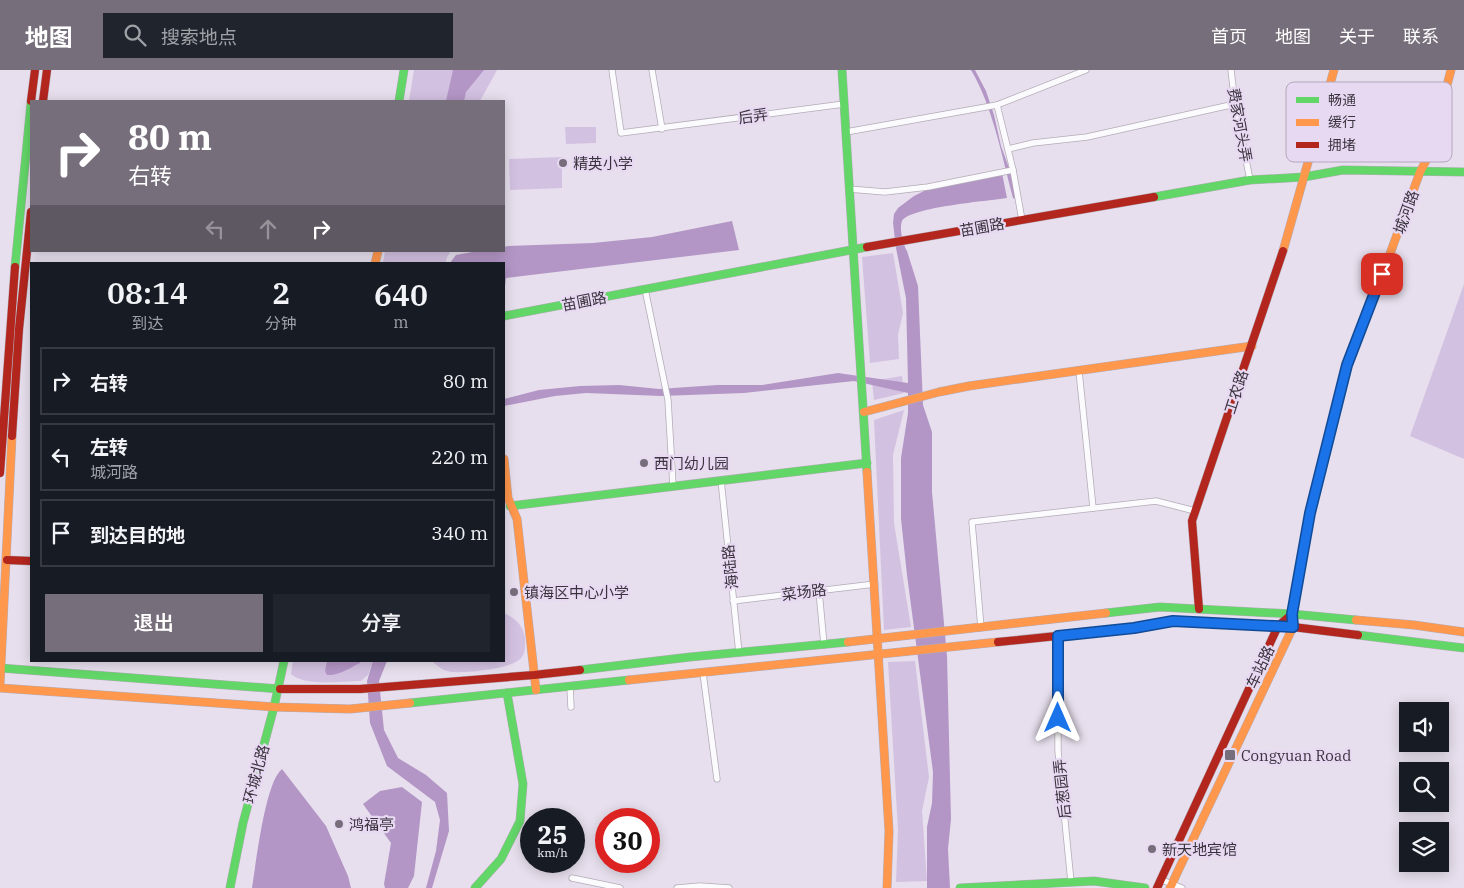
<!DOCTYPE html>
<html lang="zh">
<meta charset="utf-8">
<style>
body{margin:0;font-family:"IBM Plex Serif","Noto Sans SC",serif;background:#20242c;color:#f1f3f6;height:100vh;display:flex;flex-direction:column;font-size:19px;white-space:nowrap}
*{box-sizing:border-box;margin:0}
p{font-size:16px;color:#9ea1a6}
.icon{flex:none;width:28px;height:28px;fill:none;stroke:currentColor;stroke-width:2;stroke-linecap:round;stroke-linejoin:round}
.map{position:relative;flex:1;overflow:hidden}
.panel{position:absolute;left:30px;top:192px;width:475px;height:400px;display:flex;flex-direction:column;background:#171b24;border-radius:0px;box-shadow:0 2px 12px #0003}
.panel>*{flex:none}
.top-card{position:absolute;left:30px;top:30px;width:475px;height:152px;border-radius:0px;box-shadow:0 2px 12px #0003;background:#766f7b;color:#fff;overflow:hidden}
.controls{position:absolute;left:1399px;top:632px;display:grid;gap:10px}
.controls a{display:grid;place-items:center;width:50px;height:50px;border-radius:0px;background:#171b24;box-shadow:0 2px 12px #0003;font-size:25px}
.speed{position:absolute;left:520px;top:738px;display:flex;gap:10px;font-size:25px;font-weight:700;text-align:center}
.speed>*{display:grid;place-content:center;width:65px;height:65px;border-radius:50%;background:#171b24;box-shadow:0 2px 12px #0003;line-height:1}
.speed small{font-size:12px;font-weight:400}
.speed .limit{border:8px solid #d22;background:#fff;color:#111}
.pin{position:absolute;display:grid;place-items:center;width:42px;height:42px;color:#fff;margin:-21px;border-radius:10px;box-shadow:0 2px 8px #0006}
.me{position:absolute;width:55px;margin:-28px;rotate:0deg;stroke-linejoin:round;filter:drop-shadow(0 0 4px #0008)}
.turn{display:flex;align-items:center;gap:18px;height:105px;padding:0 15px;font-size:22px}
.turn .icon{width:65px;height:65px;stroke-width:2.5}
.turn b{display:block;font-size:35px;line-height:42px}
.lanes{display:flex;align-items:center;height:48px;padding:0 15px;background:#0003;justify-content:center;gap:25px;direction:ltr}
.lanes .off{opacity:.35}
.eta{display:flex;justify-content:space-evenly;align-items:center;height:85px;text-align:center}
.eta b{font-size:30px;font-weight:600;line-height:35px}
.action{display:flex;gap:10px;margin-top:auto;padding:10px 15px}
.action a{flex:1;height:58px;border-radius:0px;background:#766f7b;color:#fff;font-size:20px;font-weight:600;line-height:58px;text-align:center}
.action a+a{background:#20242c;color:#f1f3f6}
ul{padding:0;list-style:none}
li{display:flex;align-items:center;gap:15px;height:68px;margin:0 10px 8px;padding:0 5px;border:2px solid #363941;border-radius:0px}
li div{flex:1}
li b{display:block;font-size:19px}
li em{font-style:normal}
header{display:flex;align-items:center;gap:30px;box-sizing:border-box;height:70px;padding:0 25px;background:#766f7b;color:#fff}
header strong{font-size:24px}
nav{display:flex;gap:28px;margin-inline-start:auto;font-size:18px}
.search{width:350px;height:45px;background:#20242c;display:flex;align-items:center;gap:12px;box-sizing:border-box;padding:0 18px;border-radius:0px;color:#9ea1a6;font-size:19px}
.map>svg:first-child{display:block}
.green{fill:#d3c1e1}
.water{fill:#b396c6}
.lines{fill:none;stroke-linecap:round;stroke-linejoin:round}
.street-casing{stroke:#b3acb7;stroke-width:7}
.fast-casing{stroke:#b3acb7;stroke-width:9}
.slow-casing{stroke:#b3acb7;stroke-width:9}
.jam-casing{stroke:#b3acb7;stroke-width:9}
.street{stroke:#fbfafc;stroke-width:5.5}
.fast{stroke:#63d668;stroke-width:8}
.slow{stroke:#ff974d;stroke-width:8}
.jam{stroke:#b3261e;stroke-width:8}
.route-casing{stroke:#114b97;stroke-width:12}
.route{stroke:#1a73e8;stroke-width:9}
.poi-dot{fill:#766f7b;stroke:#e8d9f3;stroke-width:2}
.labels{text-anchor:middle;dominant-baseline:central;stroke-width:4.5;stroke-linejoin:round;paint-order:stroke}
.street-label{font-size:15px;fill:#39333d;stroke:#e8d9f3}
.poi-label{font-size:15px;fill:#39333d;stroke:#e8d9f3;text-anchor:start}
.key{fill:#e8d9f3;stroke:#b4a7bc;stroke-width:1}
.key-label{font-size:14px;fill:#39333d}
</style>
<header>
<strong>地图</strong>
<div class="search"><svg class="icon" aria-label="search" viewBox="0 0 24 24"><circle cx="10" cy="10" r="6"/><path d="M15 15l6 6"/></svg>搜索地点</div>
<nav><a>首页</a><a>地图</a><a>关于</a><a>联系</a></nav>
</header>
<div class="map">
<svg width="1464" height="818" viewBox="0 0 1464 818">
<rect width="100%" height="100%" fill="#e7dfed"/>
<g class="green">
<path d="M414,0H497L480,31H409Z"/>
<path d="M565,57H596V73L566,74Z"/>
<path d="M562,87V118L510,120L509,89Z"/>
<path d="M385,181H451L447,187L445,194H383Z"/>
<path d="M893,183L903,243L898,265L899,289L870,293L862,187Z"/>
<path d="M1464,214V389L1410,366Z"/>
<path d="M902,306L904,323L874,330L872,311Z"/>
<path d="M904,340L893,385L894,453L911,557L884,560L874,350Z"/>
<path d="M504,543C515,548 523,555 525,568C525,574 526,581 522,587C514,599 467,603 452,602C444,601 438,597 432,591H504Z"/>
<path d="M293,591H373L368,605L361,611C342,611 305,617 291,604Z"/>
<path d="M915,591L929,707L922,741L927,811L896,812L898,760L888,592Z"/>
</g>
<g class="water">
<path d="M453,0H484L466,22L464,31H446Z"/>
<path d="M971,0H975L986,21L994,45L1001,76L1021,131L1013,128C1002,87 993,37 971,0Z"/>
<path d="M1002,103L1007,128C989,131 910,137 902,151C899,158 903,175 907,181L918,216L923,335L932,362V422L947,586L951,749L948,779L950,818H927V757L932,733L933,702L907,505L901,449V388L908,343V323L854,311L744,323L661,326L586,323L555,326L504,336V329L539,320L580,316L619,315L659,319L717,315H762L838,303L908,313L906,228L896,178L893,153L894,144L898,138L914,126L934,116L989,108Z"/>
<path d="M732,151L739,180L506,208L505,216H504V194H449L456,185L478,181H504V177L508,176L593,173L652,167Z"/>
<path d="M327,591H360V593C349,598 339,606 327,605L325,601Z"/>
<path d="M373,591H387L379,611L384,660L398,688L426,705L447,723L449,761L432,818H426L436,781L440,750L435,732L387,696L370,653L367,611Z"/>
<path d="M282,699L326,756L348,806L351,818H252C256,794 265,712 282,699Z"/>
<path d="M402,717L422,732L414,806L408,818H385L384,814L391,773L363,734L380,721Z"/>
</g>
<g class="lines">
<defs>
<g id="street">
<path d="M612,0L621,63L844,34"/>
<path d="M652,0L662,59"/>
<path d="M1231,0L1235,34L1250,110"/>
<path d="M997,35L1013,100L1022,150"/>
<path d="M846,62L997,35L1086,0"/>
<path d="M1008,79L1033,73L1087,67L1235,34"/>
<path d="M849,119L885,122L928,117L1013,100"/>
<path d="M645,219L668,330L673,416"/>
<path d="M1079,301L1093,438"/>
<path d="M721,410L739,583"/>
<path d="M819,521L824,575"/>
<path d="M733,531L875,514"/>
<path d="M981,558L972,452L1156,431L1195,441"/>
<path d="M1058,566V681L1071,812"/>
<path d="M703,603L717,709"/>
<path d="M570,617L571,637"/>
<path d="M572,808L620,818"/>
<path d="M1162,810L1182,818"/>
<path d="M677,818L700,816L729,818"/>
</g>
<g id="fast">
<path d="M842,0L867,402"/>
<path d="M399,31L404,0"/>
<path d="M1154,127L1250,110L1304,107L1343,100L1464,102"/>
<path d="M15,197L31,33"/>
<path d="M504,246L867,177"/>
<path d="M1317,416L1347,295L1376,222"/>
<path d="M510,436L867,393"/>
<path d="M1106,543L1160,537L1292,544L1356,550"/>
<path d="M1358,565L1464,578"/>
<path d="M0,598L280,619"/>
<path d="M580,600L690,587L848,572"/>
<path d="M410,633L629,610"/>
<path d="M230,818L243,753L274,637L284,591"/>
<path d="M475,818L501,789L520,751L523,714L507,623"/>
<path d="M960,818L1094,811L1145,818"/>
</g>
<g id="slow">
<path d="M1283,181L1334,0"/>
<path d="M375,194L378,181"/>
<path d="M1376,222L1420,102L1428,87L1451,0"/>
<path d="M864,342L939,322L969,316L1252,276"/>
<path d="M504,389L508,428L517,449L536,620"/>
<path d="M867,402L889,761L887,818"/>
<path d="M1356,550L1414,555L1464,562"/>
<path d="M848,572L1106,543"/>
<path d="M629,610L998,572"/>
<path d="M0,614L12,366"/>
<path d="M0,618L274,637L350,639L410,633"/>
<path d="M1170,818L1293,557L1292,544L1310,443L1317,416"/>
</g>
<g id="jam">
<path d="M31,31L35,0"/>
<path d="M43,31L47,0"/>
<path d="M867,177L1154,127"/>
<path d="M12,366L19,259L31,142"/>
<path d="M0,403L15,197"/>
<path d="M7,490L31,491"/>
<path d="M1199,539L1192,451L1283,181"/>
<path d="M998,572L1134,558L1173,551L1293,557L1358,565"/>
<path d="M280,619H360L534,605L580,600"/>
<path d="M1157,818L1278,556L1292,544"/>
</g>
</defs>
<use href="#street" class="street-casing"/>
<use href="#fast" class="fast-casing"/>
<use href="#slow" class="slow-casing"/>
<use href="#jam" class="jam-casing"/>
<use href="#street" class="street"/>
<use href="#fast" class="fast"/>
<use href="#slow" class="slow"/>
<use href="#jam" class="jam"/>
</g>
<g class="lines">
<defs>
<path id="route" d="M1058,648V566L1134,558L1173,551L1293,557L1292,544L1310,443L1347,295L1382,204"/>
</defs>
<use href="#route" class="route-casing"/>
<use href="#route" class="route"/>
</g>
<g class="poi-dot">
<circle cx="563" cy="93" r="5"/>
<circle cx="644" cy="393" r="5"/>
<circle cx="514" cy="522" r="5"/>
<rect x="1224" y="679" width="12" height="12" rx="2.5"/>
<circle cx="339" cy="754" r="5"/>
<circle cx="1152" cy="779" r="5"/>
</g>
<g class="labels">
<g class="street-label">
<text transform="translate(753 46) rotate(-8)">后弄</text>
<text transform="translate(1240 55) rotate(80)">费家河头弄</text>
<text transform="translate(1406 142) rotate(-70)">城河路</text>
<text transform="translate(982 157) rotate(-10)">苗圃路</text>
<text transform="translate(584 231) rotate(-11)">苗圃路</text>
<text transform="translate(1236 322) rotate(-72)">工农路</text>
<text transform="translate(730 497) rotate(-96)">海陆路</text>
<text transform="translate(804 522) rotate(-7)">菜场路</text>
<text transform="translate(1260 597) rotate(-65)">车站路</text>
<text transform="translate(256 704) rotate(-75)">环城北路</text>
<text transform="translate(1062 719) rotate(-96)">后葱园弄</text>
</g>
<g class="poi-label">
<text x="573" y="93">精英小学</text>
<text x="654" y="393">西门幼儿园</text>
<text x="524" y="522">镇海区中心小学</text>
<text x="1241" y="685">Congyuan Road</text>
<text x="349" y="754">鸿福亭</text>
<text x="1162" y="779">新天地宾馆</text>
</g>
</g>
<rect x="1286" y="12" width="166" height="80" rx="8" class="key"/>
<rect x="1296" y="27" width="23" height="6" fill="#63d668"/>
<rect x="1296" y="49" width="23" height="7" fill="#ff974d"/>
<rect x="1296" y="72" width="23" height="6" fill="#b3261e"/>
<g class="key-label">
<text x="1328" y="35">畅通</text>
<text x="1328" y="57">缓行</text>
<text x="1328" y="80">拥堵</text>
</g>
</svg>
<div class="controls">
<a><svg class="icon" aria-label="sound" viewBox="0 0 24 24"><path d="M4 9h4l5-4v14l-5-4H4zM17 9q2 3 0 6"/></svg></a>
<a><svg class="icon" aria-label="search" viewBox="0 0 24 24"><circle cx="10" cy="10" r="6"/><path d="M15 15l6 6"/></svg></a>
<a><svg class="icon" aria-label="layers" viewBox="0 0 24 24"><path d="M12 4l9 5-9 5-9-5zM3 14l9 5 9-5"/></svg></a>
</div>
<div class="speed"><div>25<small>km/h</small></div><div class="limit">30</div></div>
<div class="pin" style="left:1382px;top:204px;background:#d93025"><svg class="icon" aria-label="arrive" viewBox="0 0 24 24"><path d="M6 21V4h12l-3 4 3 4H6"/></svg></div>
<svg class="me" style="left:1058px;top:648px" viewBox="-20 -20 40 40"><path d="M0-17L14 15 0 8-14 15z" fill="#1a73e8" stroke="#fff" stroke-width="4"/></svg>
<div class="top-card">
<div class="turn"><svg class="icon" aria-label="right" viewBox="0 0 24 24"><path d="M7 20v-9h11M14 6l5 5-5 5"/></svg><div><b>80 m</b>右转</div></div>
<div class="lanes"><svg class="icon off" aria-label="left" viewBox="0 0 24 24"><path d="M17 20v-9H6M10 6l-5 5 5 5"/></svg><svg class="icon off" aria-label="ahead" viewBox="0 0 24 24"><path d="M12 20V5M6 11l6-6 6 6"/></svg><svg class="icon" aria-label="right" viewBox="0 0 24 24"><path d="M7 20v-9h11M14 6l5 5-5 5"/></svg></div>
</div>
<section class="panel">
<div class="eta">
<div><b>08:14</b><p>到达</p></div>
<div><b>2</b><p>分钟</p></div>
<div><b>640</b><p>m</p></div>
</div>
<ul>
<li><svg class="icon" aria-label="right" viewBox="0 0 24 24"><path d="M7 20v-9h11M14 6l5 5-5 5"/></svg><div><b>右转</b></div><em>80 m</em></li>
<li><svg class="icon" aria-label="left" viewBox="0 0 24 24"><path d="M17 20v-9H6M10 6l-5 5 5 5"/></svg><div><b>左转</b><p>城河路</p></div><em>220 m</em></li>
<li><svg class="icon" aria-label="arrive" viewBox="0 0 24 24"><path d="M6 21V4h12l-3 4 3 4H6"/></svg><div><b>到达目的地</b></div><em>340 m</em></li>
</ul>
<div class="action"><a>退出</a><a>分享</a></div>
</section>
</div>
